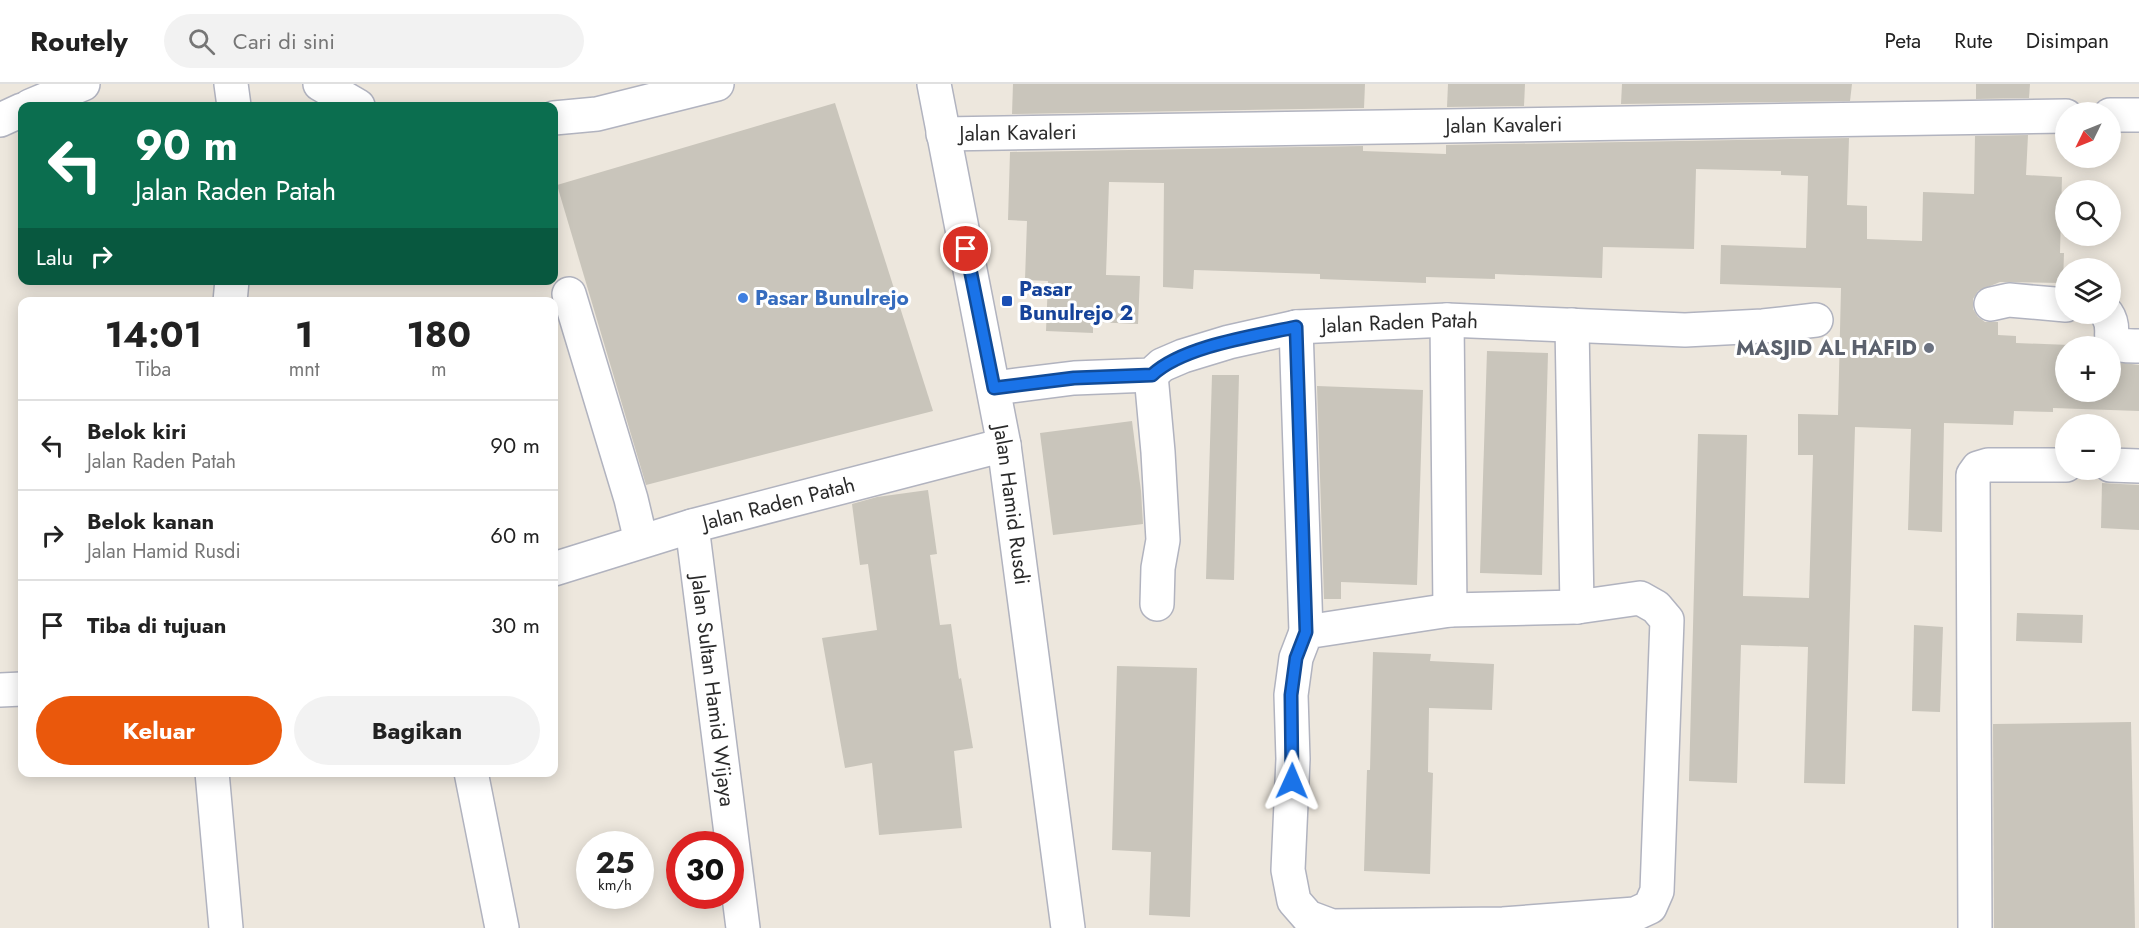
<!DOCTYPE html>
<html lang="id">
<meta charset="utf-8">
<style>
body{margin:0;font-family:Jost,sans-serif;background:#f2f2f2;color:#222;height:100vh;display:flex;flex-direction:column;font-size:22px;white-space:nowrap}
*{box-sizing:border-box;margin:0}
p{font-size:20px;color:#767676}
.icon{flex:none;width:33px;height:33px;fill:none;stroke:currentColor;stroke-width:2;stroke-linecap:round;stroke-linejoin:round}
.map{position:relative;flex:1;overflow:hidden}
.panel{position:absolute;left:18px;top:213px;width:540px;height:480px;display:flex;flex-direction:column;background:#fff;border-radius:12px;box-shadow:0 3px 15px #0003}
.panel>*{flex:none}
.guide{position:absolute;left:18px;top:18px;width:540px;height:183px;border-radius:12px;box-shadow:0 3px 15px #0003;background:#0b6e4f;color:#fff;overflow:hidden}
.needle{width:39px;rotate:227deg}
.buttons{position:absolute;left:2055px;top:18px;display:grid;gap:12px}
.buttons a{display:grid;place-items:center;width:66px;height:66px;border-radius:50%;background:#fff;box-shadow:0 3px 15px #0003;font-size:30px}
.speed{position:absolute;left:576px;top:747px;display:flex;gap:12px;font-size:30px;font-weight:700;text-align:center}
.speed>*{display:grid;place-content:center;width:78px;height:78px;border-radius:50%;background:#fff;box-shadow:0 3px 15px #0003;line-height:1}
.speed small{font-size:15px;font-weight:400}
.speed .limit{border:9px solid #d22;background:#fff;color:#111}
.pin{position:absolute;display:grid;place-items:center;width:51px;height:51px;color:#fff;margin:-26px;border:3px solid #fff;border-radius:50%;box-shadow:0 2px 6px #0007}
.me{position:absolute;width:66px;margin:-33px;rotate:1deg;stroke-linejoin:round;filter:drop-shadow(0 0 4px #0008)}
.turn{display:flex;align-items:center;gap:21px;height:126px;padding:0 18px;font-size:27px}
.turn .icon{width:78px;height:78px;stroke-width:2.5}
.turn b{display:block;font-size:42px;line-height:51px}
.then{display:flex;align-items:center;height:57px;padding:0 18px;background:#0003;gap:12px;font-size:22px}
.eta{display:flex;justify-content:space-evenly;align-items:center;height:102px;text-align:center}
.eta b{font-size:36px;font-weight:700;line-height:42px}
.action{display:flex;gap:12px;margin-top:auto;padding:12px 18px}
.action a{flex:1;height:69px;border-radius:36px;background:#ea580c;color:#fff;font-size:24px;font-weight:700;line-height:69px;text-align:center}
.action a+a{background:#f2f2f2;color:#222}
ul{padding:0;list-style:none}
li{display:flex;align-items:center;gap:18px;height:90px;padding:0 18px;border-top:2px solid #e0e0e0}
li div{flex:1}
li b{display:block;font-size:22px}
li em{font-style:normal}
header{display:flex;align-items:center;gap:36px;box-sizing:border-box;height:84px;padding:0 30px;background:#fff;border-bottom:2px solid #e0e0e0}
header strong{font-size:28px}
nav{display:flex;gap:33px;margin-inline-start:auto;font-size:21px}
.search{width:420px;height:54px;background:#f2f2f2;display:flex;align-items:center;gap:15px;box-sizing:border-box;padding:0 21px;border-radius:33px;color:#767676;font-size:22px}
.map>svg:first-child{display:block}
.building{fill:#c9c5bb}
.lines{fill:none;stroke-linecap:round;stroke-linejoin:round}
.minor-casing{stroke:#b1b3bf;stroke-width:36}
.minor{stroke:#fff;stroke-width:33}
.route-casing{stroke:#114b97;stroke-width:15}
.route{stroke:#1a73e8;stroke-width:10}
.shop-dot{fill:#3f7fe0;stroke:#fff;stroke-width:2}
.transit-dot{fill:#1a4fb4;stroke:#fff;stroke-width:2}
.worship-dot{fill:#6b7280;stroke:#fff;stroke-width:2}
.labels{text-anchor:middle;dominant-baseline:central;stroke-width:6;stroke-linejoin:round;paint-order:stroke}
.street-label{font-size:21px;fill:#2b2b2b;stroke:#fff}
.transit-label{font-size:21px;font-weight:bold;fill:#164399;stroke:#fff;text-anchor:start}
.shop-label{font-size:21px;font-weight:bold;fill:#366cbe;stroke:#fff;text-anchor:start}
.worship-label{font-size:21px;font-weight:bold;fill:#5b616d;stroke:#fff;text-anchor:end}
</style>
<header>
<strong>Routely</strong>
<div class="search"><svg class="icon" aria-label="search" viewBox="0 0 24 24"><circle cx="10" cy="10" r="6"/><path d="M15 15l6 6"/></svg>Cari di sini</div>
<nav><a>Peta</a><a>Rute</a><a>Disimpan</a></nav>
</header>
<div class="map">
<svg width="2139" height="844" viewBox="0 0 2139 844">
<rect width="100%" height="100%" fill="#ede7dd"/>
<g class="building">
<path d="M1013,0H1365L1364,24L1012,30Z"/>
<path d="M1448,0H1525L1524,22L1447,23Z"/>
<path d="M1622,0H1852L1850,17L1621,20Z"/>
<path d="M1976,0H2030L2029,14L1976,15Z"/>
<path d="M835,19L933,327L646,401L557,101Z"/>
<path d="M2028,51L2026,91L2062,93L2060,169H2064L2063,199L2000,198L1978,207L1973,215V225L1978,233L1985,238H1998V251L2016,252V259L2095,262H2066V308H2110V277L2139,281V327L2053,324V328L2014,327L2013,341L1944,339L1942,448L1908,446L1911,345L1855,343L1845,700L1804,699L1808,563L1741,561L1737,699L1689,697L1698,350L1747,351L1743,512L1809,514L1813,371H1798V330L1838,331L1841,204L1720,200L1721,161L1806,164L1808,92L1781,91V87L1696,85L1694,165L1603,163L1602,194L1495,190V195L1426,193V199L1320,195V190L1194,186L1193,205L1163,203L1164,99L1109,98L1106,191L1140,192L1138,240L1093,238V249L1046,247L1048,197L1025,196L1027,137L1008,136L1010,68L1363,62V67L1446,70V61L1849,54L1847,121L1867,122V155L1922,157L1923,108L1974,110L1975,52Z"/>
<path d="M1487,267L1548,269L1542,491L1480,489Z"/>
<path d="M1212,291H1239L1234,496L1206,495Z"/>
<path d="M1317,302L1423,306L1417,501L1341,498V515H1324Z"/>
<path d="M1132,337L1141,407L1143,440L1053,451L1040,349Z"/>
<path d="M2102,399L2139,401V446L2101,444Z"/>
<path d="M928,406L937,470L930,471L940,541L951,540L959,595L961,594L973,664L954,667L962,744L879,751L872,679L845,684L822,554L877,546L868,480L860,481L852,420L877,413Z"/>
<path d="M2017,529L2083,531L2082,559L2016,557Z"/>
<path d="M1914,541L1943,543L1940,628L1912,627Z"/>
<path d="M1373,568L1431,570L1430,577L1494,580L1492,626L1429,624L1428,688L1433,689L1430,790L1364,787L1367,686H1370Z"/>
<path d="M1117,582L1197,584L1190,833L1149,831L1151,768L1112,766Z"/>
<path d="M2131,638L2135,844H1994L1993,640Z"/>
</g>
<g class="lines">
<defs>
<g id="minor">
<path d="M231,0L234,22"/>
<path d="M320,0L358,22"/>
<path id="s1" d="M934,0L1004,361L1068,844"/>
<path d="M30,22L83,0"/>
<path d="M2110,31H2139"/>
<path d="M554,34L597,30L717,0"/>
<path d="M0,36L22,26"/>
<path id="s2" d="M943,50L2066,32"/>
<path d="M569,210L631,415L641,457"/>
<path d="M230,218L232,196"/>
<path d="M1991,220L2009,216L2066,221"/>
<path d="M2107,230C2121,250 2095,263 2139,262"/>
<path d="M1447,236L1450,526"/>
<path d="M1572,241L1577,523"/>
<path d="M1296,243L1306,548"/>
<path d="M1151,291L1158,368L1163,456L1158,484L1157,520"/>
<path id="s3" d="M994,304L1074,294L1151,291L1162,281L1183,272L1229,258L1296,243L1447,236L1685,246L1763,242L1816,236"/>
<path d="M2110,381L2139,382"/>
<path id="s4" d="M692,442L743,844"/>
<path id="s5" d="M554,485L692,442L1004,361"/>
<path d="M1640,514L1656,523L1667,536L1657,807L1650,823L1635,830L1503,840L1332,842L1308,833L1294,817L1288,786L1293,675L1291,611L1296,574L1306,548L1450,526L1577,523Z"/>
<path d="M0,606L22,605"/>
<path d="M212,688L226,844"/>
<path d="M471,688L502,844"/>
<path d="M1975,844L1973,391L1978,384L1988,381H2066"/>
</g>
</defs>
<use href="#minor" class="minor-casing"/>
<use href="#minor" class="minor"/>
</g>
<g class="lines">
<defs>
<path id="route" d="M966,165L994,304L1074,294L1152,291C1183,262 1254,252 1296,243L1306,548L1296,574L1291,611L1292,697"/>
</defs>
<use href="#route" class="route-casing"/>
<use href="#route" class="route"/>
</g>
<circle class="shop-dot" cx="743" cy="214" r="6"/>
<rect class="transit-dot" x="1001" y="211" width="12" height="12" rx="3"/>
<circle class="worship-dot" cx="1929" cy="264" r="6"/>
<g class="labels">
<g class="street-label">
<text stroke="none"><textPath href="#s2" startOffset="561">Jalan Kavaleri</textPath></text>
<text stroke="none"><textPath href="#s2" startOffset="75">Jalan Kavaleri</textPath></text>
<text stroke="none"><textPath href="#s3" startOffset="416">Jalan Raden Patah</textPath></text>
<text stroke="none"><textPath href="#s5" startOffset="234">Jalan Raden Patah</textPath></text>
<text stroke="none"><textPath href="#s1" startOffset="428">Jalan Hamid Rusdi</textPath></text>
<text stroke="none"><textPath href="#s4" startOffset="166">Jalan Sultan Hamid Wijaya</textPath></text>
</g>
<g class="transit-label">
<text x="1019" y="205">Pasar<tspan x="1019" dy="24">Bunulrejo 2</tspan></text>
</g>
<g class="shop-label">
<text x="755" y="214">Pasar Bunulrejo</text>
</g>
<g class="worship-label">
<text x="1917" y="264">MASJID AL HAFID</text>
</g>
</g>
</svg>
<div class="buttons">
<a><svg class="needle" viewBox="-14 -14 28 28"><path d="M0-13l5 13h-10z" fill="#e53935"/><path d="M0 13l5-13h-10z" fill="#767676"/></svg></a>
<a><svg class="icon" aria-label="search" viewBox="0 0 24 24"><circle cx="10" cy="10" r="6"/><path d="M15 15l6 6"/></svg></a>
<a><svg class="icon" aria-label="layers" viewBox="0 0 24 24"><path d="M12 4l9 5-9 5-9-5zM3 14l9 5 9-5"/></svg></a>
<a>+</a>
<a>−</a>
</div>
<div class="speed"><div>25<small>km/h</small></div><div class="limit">30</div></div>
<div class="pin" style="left:966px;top:165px;background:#d93025"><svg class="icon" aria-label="arrive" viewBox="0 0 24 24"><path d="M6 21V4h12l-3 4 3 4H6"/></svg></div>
<svg class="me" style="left:1292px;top:697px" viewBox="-20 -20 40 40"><path d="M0-17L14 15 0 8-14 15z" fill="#1a73e8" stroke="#fff" stroke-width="4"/></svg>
<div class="guide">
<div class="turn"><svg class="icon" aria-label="left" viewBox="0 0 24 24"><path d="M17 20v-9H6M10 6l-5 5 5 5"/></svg><div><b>90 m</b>Jalan Raden Patah</div></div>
<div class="then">Lalu<svg class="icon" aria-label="right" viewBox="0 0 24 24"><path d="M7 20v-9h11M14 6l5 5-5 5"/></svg></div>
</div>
<section class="panel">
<div class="eta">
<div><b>14:01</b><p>Tiba</p></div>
<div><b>1</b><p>mnt</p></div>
<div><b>180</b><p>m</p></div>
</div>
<ul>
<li><svg class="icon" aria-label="left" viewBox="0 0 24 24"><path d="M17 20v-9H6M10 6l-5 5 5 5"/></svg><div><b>Belok kiri</b><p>Jalan Raden Patah</p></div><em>90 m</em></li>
<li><svg class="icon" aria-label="right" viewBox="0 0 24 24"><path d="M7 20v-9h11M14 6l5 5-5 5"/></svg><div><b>Belok kanan</b><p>Jalan Hamid Rusdi</p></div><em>60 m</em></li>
<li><svg class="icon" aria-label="arrive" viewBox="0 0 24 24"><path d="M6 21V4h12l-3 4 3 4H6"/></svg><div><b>Tiba di tujuan</b></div><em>30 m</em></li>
</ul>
<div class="action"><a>Keluar</a><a>Bagikan</a></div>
</section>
</div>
